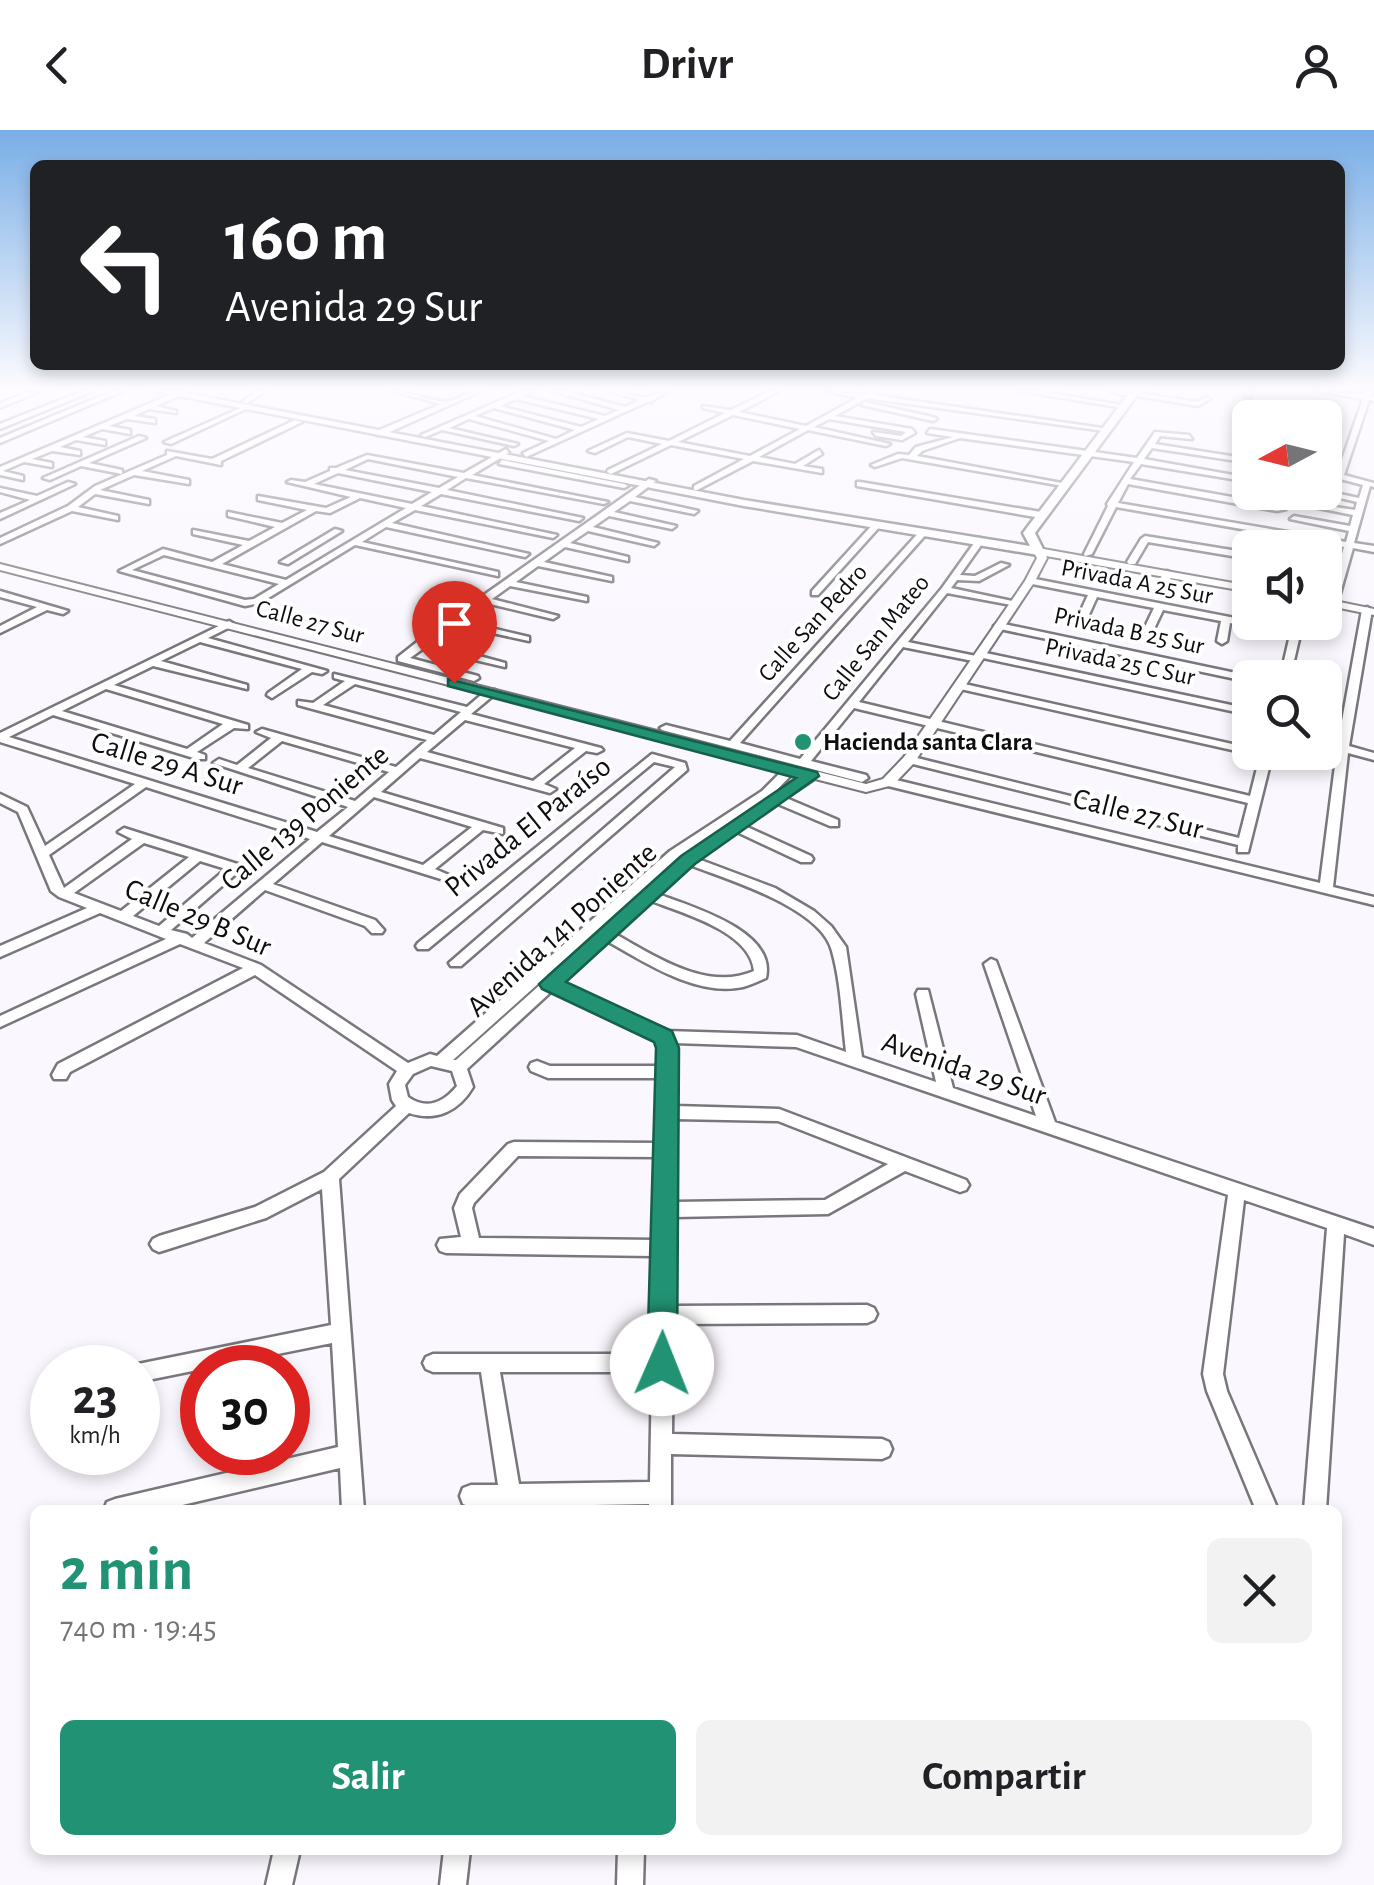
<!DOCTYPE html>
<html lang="es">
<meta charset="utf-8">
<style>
body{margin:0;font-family:"Alegreya Sans",sans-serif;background:#f2f2f2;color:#202124;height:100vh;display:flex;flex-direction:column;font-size:38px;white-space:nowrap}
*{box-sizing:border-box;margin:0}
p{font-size:32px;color:#757577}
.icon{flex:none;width:55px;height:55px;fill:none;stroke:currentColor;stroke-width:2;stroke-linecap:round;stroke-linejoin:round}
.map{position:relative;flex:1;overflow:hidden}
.drawer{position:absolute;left:30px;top:1375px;width:1312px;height:350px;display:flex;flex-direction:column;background:#fff;border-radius:15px;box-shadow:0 5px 15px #0003}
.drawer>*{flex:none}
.hud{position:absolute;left:30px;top:30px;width:1315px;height:210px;border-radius:15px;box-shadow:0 5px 15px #0003;background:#202124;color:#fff;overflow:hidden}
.needle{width:65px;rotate:263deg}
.buttons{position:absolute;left:1232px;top:270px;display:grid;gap:20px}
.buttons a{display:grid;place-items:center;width:110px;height:110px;border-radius:15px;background:#fff;box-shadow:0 5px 15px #0003;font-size:50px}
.speed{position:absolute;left:30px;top:1215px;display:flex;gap:20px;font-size:50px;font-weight:700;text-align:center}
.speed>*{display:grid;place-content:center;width:130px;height:130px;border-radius:50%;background:#fff;box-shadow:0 5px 15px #0003;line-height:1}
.speed small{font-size:25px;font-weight:400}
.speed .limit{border:15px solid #d22;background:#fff;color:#111}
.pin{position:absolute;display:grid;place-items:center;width:85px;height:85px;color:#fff;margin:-102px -42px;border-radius:50% 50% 50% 0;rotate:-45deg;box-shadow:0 0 10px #0007}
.pin .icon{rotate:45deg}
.me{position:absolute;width:110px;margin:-55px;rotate:1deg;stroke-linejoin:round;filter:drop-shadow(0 0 8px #0008)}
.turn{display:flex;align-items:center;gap:35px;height:210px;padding:0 30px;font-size:45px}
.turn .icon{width:130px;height:130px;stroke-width:2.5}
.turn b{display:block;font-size:70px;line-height:85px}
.round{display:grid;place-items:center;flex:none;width:105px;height:105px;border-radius:15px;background:#f2f2f2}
.summary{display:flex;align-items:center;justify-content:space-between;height:170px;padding:0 30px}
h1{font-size:60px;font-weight:600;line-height:75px;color:#219273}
.cta{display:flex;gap:20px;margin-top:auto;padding:20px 30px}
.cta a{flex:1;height:115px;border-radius:15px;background:#219273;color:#fff;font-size:40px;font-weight:600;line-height:115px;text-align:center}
.cta a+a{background:#f2f2f2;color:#202124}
header{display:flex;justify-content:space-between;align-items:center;height:130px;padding:0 30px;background:#fff;font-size:45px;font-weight:600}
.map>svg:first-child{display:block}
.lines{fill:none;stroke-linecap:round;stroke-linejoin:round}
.minor-casing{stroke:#7a777c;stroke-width:5}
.tertiary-casing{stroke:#7a777c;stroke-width:4}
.secondary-casing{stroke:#7a777c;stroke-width:5}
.minor{fill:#fff;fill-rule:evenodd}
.tertiary{fill:#fff;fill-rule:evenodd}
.secondary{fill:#fff;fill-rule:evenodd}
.route{fill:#219273;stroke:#155f4b;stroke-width:2.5}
.poi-dot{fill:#219273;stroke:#fff;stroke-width:4}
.labels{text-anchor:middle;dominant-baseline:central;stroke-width:8;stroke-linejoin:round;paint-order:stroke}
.far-street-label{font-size:25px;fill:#0e0d0f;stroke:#fff}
.far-poi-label{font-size:25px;font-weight:bold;fill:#0e0d0f;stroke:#fff;text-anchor:start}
.street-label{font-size:30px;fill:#0e0d0f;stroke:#fff}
</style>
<header><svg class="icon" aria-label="back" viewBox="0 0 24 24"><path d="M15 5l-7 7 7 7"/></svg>Drivr<svg class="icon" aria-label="person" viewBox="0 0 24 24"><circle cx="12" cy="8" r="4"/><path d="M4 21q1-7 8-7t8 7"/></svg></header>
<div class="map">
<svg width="1374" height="1755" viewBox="0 0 1374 1755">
<rect width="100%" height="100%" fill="#fbf7fe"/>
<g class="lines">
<defs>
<g id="minor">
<path d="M83,261H93L0,299V294Z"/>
<path d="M113,261H123L0,313V308Z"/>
<path d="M179,261L187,262L156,276L176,281V283L149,279L134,286L155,289V293L127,289L109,296L130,300V304L102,299L83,307L105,311V315L76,310L60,317L80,321V325L52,321L32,329L52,333V337L24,332L3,341L23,346V350L0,345V337Z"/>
<path d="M257,261H266L247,273H243V271Z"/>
<path d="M393,261C410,261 435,274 450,271C461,268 469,261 481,261L383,305H377V301L441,274Z"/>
<path d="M522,261H532L522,266L605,286L619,280L553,261H566L625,277L640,270L609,261C621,261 632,267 644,267C652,267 659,261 669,261L653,270L652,272H647L526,327L523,323L549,311L469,289L449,298L518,314L514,316L442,300L425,307L421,305ZM516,269L599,289L581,297L500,276ZM494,278L575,300L556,309L475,286Z"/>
<path d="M770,261H779L739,282L806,296L857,268L827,261L863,265L876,261L873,265L1109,299L1105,301L867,268L835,286L912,299L915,303L902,310L876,306L873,302L901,306L906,302L829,289L814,297L890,314L886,316L808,300L759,327L795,334L819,320L822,324L803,336L822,339V343L753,331L697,360H694V356L744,329L671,315L611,344L607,342L608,340L662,314L628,307L595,323L588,321L627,303L669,311L725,283L703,278V276L731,280ZM733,285L800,299L750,326L678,312Z"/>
<path d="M1019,261H1039L1127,276L1124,278Z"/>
<path d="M1246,261H1253L1250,267L1245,266Z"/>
<path d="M1318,261L1364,265L1365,261H1372L1371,266L1374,267V271L1369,270L1344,345L1374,353V357L1370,356L1354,413L1374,416V422L1353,418L1337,474L1332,477L1327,474L1344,417L1116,377L1092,424L1085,426L1084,424L1108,376L1107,374L1134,332L960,308L922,321L917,326L1067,354L1063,356L902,328L875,337L871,335L898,324L909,325L916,317L953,307L927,303L930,299L1137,328L1155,302L1189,305L1192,309L1160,306L1155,314L1250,329V333L1152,318L1144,329L1250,348V352L1141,334L1130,349L1277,375H1279L1284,362H1292L1286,379L1277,381L1128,354L1118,373L1346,412L1349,401L1290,389L1294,386L1350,396L1353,385L1298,374L1302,372L1355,380L1357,372L1315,362L1325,361L1359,368L1363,355L1325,345V341L1337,344L1363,269Z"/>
<path d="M1133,262L1197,272L1207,267L1210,269L1198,276L1131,265Z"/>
<path d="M864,272L933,287L937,289L933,291L862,275Z"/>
<path d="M245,276L250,277L171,314L164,312Z"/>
<path d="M295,290L302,292L221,331V335L176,326L142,341L189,350V354L134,345L100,360L149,370V374L95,364L78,377L118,386V390L72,381L0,414V408L68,376L95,356L167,325V321L212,329Z"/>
<path d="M139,306L146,308L89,333L122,340V344L81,336L50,350L43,348Z"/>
<path d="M506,319L509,323L472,345L608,372L604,374L466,348L447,360L583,388L579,391L441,364L421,376L557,405L553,408L415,380L392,393L529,424L525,427L386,397L362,412L498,442V446L355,415L260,473L245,476L119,441L163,419L212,432L243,415L193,404V400L249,411L275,397L228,386V382L282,393L307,380L258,370V366L326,378L351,367L287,352L291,350L305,352L330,341V338H336L367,325L464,343ZM368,329L458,347L439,358L345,340ZM338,343L432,362L412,374L314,354ZM360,368L406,378L286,450L222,434L316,381L330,383ZM164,425L279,454L254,469L245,470L132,440Z"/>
<path d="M502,330L624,354L628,356L624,358L499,334Z"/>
<path d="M649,349L656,351L635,367L698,381L694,384L630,371L614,382L676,396L672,399L609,386L593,397L658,413L654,416L588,401L570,413L628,427V431L565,417L544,432L612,447V451L538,436L516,452L587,467V471L510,456L492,469L558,486L553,489L486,473L462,491L529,507V511L456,495L431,513L505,533V537L424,518L410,528L478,546L479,548L474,551L398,531V527L417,512Z"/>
<path d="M68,352L75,354L0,389V383L30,370L0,362V358L37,366Z"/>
<path d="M860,352L1041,382L1045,385L1041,388L857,356V352Z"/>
<path d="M875,392L882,394L818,465H812V461Z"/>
<path d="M335,399L342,401L288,434L280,432Z"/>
<path d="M922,399L929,401L740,613L800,629L942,458L977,409L980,408L984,411L960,445L975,446L1001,433L1009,435L979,451L957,450L951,458L1017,472V476L947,463L908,512L976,526L981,522L1250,579V585L983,528L978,532L903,517L859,572L1250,666L1261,622H1273L1248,722H1238V715L905,632L903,630L909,626L1239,708L1248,673L854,578L811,631L866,645L868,648L862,652L662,600L660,598L666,595L730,611Z"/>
<path d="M1145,406L1250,423V429L1148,412L1135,434H1129L1127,432L1141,409Z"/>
<path d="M1167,441L1172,444L1167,457L1159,459L1162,444Z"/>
<path d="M1030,448L1291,499L1293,492H1303L1290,548H1280L1290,505L1230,493L1227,511L1222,514L1217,511L1221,491L1163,480L1153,501L1148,504L1143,501L1154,478L1097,467L1087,489L1082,492L1077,489L1088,465L1027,453V449Z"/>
<path d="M0,461L68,481L63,484L47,480L0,503V496L37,477L0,467Z"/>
<path d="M1367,477L1372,480L1349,616L1374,623V630L1348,623L1333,757L1374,767V775L884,655L882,652L888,648L1320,753L1337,620L1325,617V610L1338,613L1362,480Z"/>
<path d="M229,491L234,494L232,496L208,508L327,541L322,544L312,542L272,568L267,565L268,563L302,539L200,512L161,531L247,555V559L153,536L114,555L248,595V599L234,598L197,622L205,625V629H197L53,585L9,607L317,702L348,677L213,633L219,629L237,635L271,608L256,602L262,599L396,637L427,610L298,575V571L313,573L345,551L334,548V544L467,577L487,560H495V564L471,584L601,618L603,620L597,623L586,621L544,654L556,659L550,663L420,628L381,662L503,698V704L483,700L435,739L451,746L449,749L444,750L322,712L273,754L375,790L384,800L382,803H372L365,796L265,760L204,813L261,835L408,933L430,924L437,926L670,721L762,661L785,638L789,637L795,641L772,665L806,643H814V649L786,668L838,690V696H830L778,674L745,696L811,726L813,729L811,732H801L737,702L698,729L775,758L814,781L831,796L846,817L862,927L936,952L916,864L918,860H928L953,958L1036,986L984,834L991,829L996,831L1055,992L1374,1099V1115L1344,1104L1326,1380H1304L1327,1098L1244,1070L1223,1244L1227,1261L1278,1380H1256L1207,1261L1203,1244L1228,1065L796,917L674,913L675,976L779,979L966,1050L969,1055L966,1060L960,1062L905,1041L828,1084L674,1087L673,1176L867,1175L874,1178L877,1184L874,1190L867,1193L673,1194L672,1304L882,1309L889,1312L892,1319L889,1326L882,1329L671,1324V1380H649V1374L471,1377L463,1374L460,1366L463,1358L471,1355H498L481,1242H433L426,1239L423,1233L426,1227L433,1224H653L655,1126L446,1123L440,1121L437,1115L440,1109L461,1107L454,1078L460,1064L508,1014L514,1012L658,1013L660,948H548L531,941L529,937L531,933L537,931L550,936H660V918L658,910L553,860L467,939L473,957C459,981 436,992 409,983L339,1049L364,1380H342L340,1338L161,1380H104L107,1372L115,1369L338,1317L332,1213L138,1252V1238H130L138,1234L331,1195L322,1059L266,1088L159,1122L153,1119L150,1114L153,1109L159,1106L255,1077L324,1042L396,976L392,970L389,954L397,941L255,845L70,942L66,949H54L52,945L58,934L243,838L180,814L0,897V886L166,809L100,783L0,827V816L87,778L59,767L51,761L18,682L0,673V664L27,677L45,716L135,654L0,612V603ZM355,554L461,582L434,605L323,575ZM106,559L223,594L187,619L62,581ZM465,590L575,618L533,651L427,622ZM282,611L389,642L355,671L248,638ZM146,657L310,709L192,808L187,804L171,800L237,743L250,744L252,741L250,738L124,698L118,702L132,709L64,758L49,725ZM374,667L472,697L423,735L329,706ZM770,667L735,692L733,691ZM726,696L686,725L681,726ZM144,713L189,727L121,781L74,763ZM680,726V731L647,760L644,759ZM200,731L226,739L159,796L133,786ZM690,735C728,750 821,777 832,821C841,853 842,889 846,922L797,905L666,901L562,852L607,811C646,833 697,867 743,857C751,855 759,851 766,848C777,801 692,777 658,764ZM637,765L639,767L605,798L602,796ZM651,771C683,783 751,802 754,841C707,862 655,826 615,804ZM594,804L596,805L550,847L547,845ZM539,853L541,854L456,930H453ZM431,936L452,941L457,956C443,973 426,980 408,967L405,955L413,944ZM675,989L778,991L888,1034L825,1070L674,1072ZM518,1026L658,1027L656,1110L479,1108L472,1078L474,1073ZM500,1242H652L650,1352L519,1354Z"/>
<path d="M999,493L1250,546L1254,548H1250V552L995,498L994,496Z"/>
<path d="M960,553L1250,618V622H1255L1250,624L956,558V554Z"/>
<path d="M652,624L685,633L687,640L461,836H451L449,833L675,637L654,632L428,819H418L416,816L418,813Z"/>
<path d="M274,1720H300L292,1755H266Z"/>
<path d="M444,1720H470L466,1755H440Z"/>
<path d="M618,1720H644L643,1755H617Z"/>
</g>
<g id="tertiary">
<path d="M30,261H42L0,278V273Z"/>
<path d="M1038,418L1250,456V462L1046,426L1047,428L1035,451L914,633L893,655L866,662L0,440V434L866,654L883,649L904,627L1025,451L1037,428L1033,421Z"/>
<path d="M1325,469L1374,479V485L1325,475Z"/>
</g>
<path id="secondary" d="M154,261H175L744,370L1030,416L1023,403L1127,266L1109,261L1138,264L1035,403L1044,421L1038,425L744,376Z"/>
</defs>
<use href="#minor" class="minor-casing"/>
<use href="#tertiary" class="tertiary-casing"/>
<use href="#secondary" class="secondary-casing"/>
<use href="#minor" class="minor"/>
<use href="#tertiary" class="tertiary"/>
<use href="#secondary" class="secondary"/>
</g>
<linearGradient id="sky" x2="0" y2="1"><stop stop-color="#79aee6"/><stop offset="0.51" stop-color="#fdfbff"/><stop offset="1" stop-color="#fdfbff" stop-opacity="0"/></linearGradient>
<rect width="1374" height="507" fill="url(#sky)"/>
<path class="route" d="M448,549L817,642L819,646L695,734L566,852L672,901L679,918L677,1234L673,1243L662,1247L651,1243L647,1234L656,918L654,912L542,859L539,854L681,726L796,648L448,556Z"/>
<circle class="poi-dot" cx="803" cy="612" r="10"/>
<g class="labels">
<g class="far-street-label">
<text transform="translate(1137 452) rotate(11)">Privada A 25 Sur</text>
<text transform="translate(310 492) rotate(15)">Calle 27 Sur</text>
<text transform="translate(813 493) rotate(-48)">Calle San Pedro</text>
<text transform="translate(1129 501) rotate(12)">Privada B 25 Sur</text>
<text transform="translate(876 508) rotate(-51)">Calle San Mateo</text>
<text transform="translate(1120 532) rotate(12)">Privada 25 C Sur</text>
</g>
<g class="far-poi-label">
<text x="823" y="612">Hacienda santa Clara</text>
</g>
<g class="street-label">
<text transform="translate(167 634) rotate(17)">Calle 29 A Sur</text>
<text transform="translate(1138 684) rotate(14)">Calle 27 Sur</text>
<text transform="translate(305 688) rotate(-40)">Calle 139 Poniente</text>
<text transform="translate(528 697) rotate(-39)">Privada El Paraíso</text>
<text transform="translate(198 788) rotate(23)">Calle 29 B Sur</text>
<text transform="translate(562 800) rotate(-42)">Avenida 141 Poniente</text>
<text transform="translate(964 939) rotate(19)">Avenida 29 Sur</text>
</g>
</g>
</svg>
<div class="buttons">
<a><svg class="needle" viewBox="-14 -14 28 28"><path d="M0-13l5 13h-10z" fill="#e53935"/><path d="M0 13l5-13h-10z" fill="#757577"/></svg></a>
<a><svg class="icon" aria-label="sound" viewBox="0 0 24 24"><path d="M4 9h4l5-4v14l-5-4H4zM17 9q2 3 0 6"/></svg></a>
<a><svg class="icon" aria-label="search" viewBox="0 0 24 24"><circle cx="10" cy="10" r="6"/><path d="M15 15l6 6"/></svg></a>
</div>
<div class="speed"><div>23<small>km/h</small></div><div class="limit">30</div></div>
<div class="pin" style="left:454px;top:553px;background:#d93025"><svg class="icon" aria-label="arrive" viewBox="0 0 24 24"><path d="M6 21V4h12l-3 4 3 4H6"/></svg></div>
<svg class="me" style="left:662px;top:1234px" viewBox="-20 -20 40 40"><circle r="19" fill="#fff"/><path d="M0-13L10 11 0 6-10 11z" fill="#219273"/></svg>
<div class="hud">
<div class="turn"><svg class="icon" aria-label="left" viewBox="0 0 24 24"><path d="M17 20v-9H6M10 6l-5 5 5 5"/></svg><div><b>160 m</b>Avenida 29 Sur</div></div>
</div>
<section class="drawer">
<div class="summary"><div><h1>2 min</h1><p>740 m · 19:45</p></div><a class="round"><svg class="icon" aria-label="close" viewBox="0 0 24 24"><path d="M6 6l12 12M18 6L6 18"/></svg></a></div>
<div class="cta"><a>Salir</a><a>Compartir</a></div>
</section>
</div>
